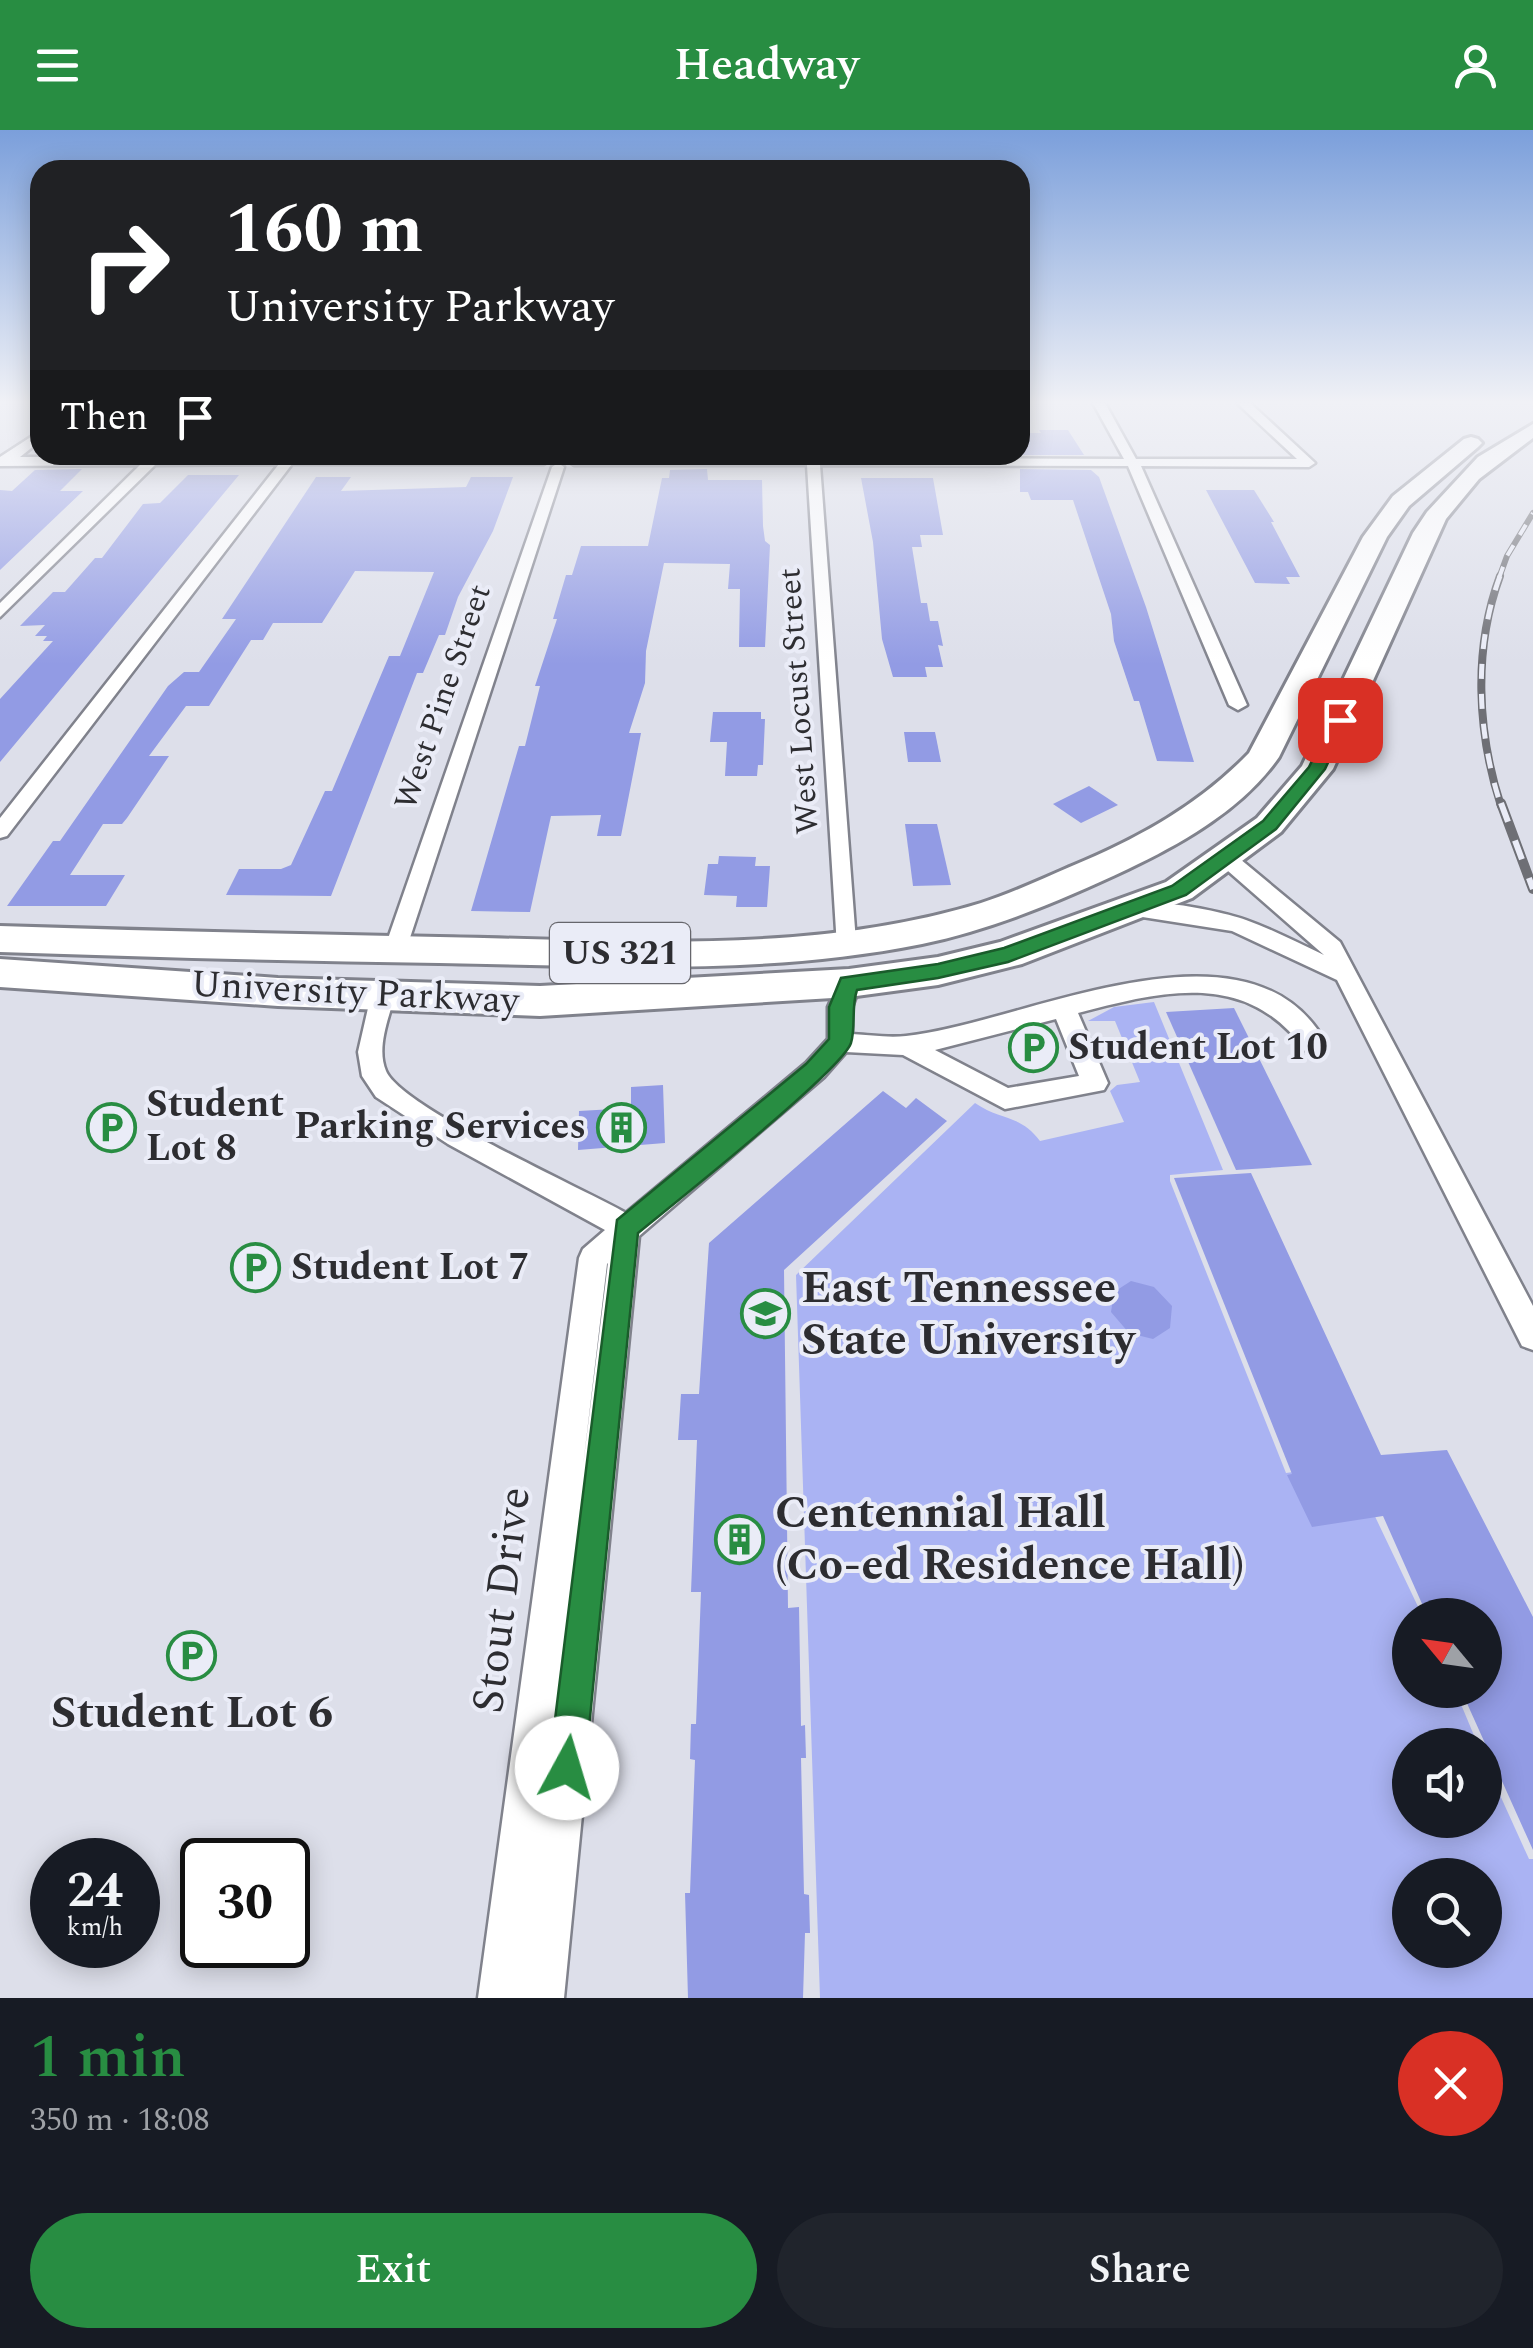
<!DOCTYPE html>
<meta charset="utf-8">
<style>
body{margin:0;font-family:Spectral,serif;background:#20242c;color:#f1f3f6;height:100vh;display:flex;flex-direction:column;font-size:38px;white-space:nowrap}
*{box-sizing:border-box;margin:0}
p{font-size:32px;color:#9ea1a6}
.icon{flex:none;width:55px;height:55px;fill:none;stroke:currentColor;stroke-width:2;stroke-linecap:round;stroke-linejoin:round}
.map{position:relative;height:1868px;overflow:hidden}
.side{display:flex;flex-direction:column;background:#171b24;flex:1}
.side>*{flex:none}
.guide{position:absolute;left:30px;top:30px;width:1000px;height:305px;border-radius:30px;box-shadow:0 5px 25px #0003;background:#202124;color:#fff;overflow:hidden}
.needle{width:65px;rotate:299deg}
.buttons{position:absolute;left:1392px;top:1468px;display:grid;gap:20px}
.buttons a{display:grid;place-items:center;width:110px;height:110px;border-radius:50%;background:#171b24;box-shadow:0 5px 25px #0003;font-size:50px}
.speed{position:absolute;left:30px;top:1708px;display:flex;gap:20px;font-size:50px;font-weight:700;text-align:center}
.speed>*{display:grid;place-content:center;width:130px;height:130px;border-radius:50%;background:#171b24;box-shadow:0 5px 25px #0003;line-height:1}
.speed small{font-size:25px;font-weight:400}
.speed .limit{border:5px solid #111;border-radius:15px;background:#fff;color:#111}
.pin{position:absolute;display:grid;place-items:center;width:85px;height:85px;color:#fff;margin:-42px;border-radius:20px;box-shadow:0 5px 15px #0006}
.me{position:absolute;width:110px;margin:-55px;rotate:6deg;stroke-linejoin:round;filter:drop-shadow(0 0 8px #0008)}
.turn{display:flex;align-items:center;gap:35px;height:210px;padding:0 30px;font-size:45px}
.turn .icon{width:130px;height:130px;stroke-width:2.5}
.turn b{display:block;font-size:70px;line-height:85px}
.then{display:flex;align-items:center;height:95px;padding:0 30px;background:#0003;gap:20px;font-size:38px}
.round{display:grid;place-items:center;flex:none;width:105px;height:105px;border-radius:52px;background:#20242c}
.overview{display:flex;align-items:center;justify-content:space-between;height:170px;padding:0 30px}
h1{font-size:60px;font-weight:600;line-height:75px;color:#288d42}
.action{display:flex;gap:20px;margin-top:auto;padding:20px 30px}
.action a{flex:1;height:115px;border-radius:60px;background:#288d42;color:#fff;font-size:40px;font-weight:600;line-height:115px;text-align:center}
.action a+a{background:#20242c;color:#f1f3f6}
header{display:flex;justify-content:space-between;align-items:center;height:130px;padding:0 30px;background:#288d42;color:#fff;font-size:45px;font-weight:600}
.map>svg:first-child{display:block}
.green{fill:#aab3f3;fill-rule:evenodd}
.building{fill:#929be4}
.lines{fill:none;stroke-linecap:round;stroke-linejoin:round}
.minor-casing{stroke:#80828c;stroke-width:5}
.trunk-casing{stroke:#80828c;stroke-width:6}
.minor{fill:#fff;fill-rule:evenodd}
.trunk{fill:#fff;fill-rule:evenodd}
.rail-far2-casing{stroke:#6e6f75;stroke-width:6}
.rail-far1-casing{stroke:#6e6f75;stroke-width:8}
.rail-casing{stroke:#6e6f75;stroke-width:10}
.rail-far2{stroke:#eaecf7;stroke-width:4;stroke-dasharray:12;stroke-linecap:butt}
.rail-far1{stroke:#eaecf7;stroke-width:5;stroke-dasharray:15;stroke-linecap:butt}
.rail{stroke:#eaecf7;stroke-width:6;stroke-dasharray:20;stroke-linecap:butt}
.route{fill:#288d42;stroke:#1a5c2b;stroke-width:2.5}
.labels{text-anchor:middle;dominant-baseline:central;stroke-width:8;stroke-linejoin:round;paint-order:stroke}
.far-street-label{font-size:32px;fill:#2d2d31;stroke:#eaecf7}
.shield{fill:#eaecf7;stroke:#66666c;stroke-width:2.5}
.shield-label{font-size:35px;font-weight:bold;fill:#2d2d31}
.street-label{font-size:38px;fill:#2d2d31;stroke:#eaecf7}
.poi-label{font-size:38px;font-weight:bold;fill:#2d2d31;stroke:#eaecf7;text-anchor:start}
.near-poi-label{font-size:45px;font-weight:bold;fill:#2d2d31;stroke:#eaecf7;text-anchor:start}
.near-street-label{font-size:45px;fill:#2d2d31;stroke:#eaecf7}
</style>
<header><svg class="icon" aria-label="menu" viewBox="0 0 24 24"><path d="M4 6h16M4 12h16M4 18h16"/></svg>Headway<svg class="icon" aria-label="person" viewBox="0 0 24 24"><circle cx="12" cy="8" r="4"/><path d="M4 21q1-7 8-7t8 7"/></svg></header>
<div class="map">
<svg width="1533" height="1868" viewBox="0 0 1533 1868">
<rect width="100%" height="100%" fill="#dddfea"/>
<path class="green" d="M1154,872L1223,1040L1170,1045V1051L1286,1343L1350,1334L1422,1485H1410V1560H1455L1478,1615H1410V1690H1485V1632L1529,1729H1533V1868H820L796,1145L975,973C1001,991 1020,984 1040,1011L1124,992L1110,961L1117,955L1140,952L1115,891H1088L1114,877ZM1410,1745H1485V1820H1410Z"/>
<g class="building">
<path d="M1039,300H1068L1084,325H1020V303H1041Z"/>
<path d="M82,339L60,361H83L0,440V360L12,361L35,340Z"/>
<path d="M707,339L708,350H762L763,396L765,411L770,415L765,517H739L740,459H728L730,434L664,433L646,521L645,553L629,603H641L621,706H597L601,685L551,686L530,782L471,781L519,616H525L540,556H535L557,489H553L566,445H572L581,416H648L662,348H669L670,340Z"/>
<path d="M1020,339L1091,340L1099,347L1146,477L1194,632L1157,631L1139,571H1134L1114,511L1111,484L1073,370H1031L1028,362H1020Z"/>
<path d="M188,345H239L0,632V569L53,511H43L47,506H35L45,495L20,496L53,462H65L95,428H102L143,374L160,373Z"/>
<path d="M316,347H351L341,361L466,357L471,347H513L493,401L458,467L445,505H439L423,543H417L331,766L226,765L239,739H281L291,735L325,661H332L389,526H400L434,442L355,441L322,493H273L263,510H251L209,576H186L149,626H169L127,688L122,694H103L70,745H125L106,776H7L53,711H60L168,556L184,542H199L236,489H222Z"/>
<path d="M861,348H933L943,405H920L922,417H912L921,473H927L930,491H938L943,516L938,515L943,537H925L927,547H893L882,509L873,412Z"/>
<path d="M1206,360H1254L1274,392H1271L1300,447H1286L1290,454L1255,453Z"/>
<path d="M713,582H761V589H765L763,635H758L757,646H725L727,612H710Z"/>
<path d="M904,602H935L941,632H908Z"/>
<path d="M1089,656L1118,675L1081,693L1053,674Z"/>
<path d="M905,694H937L951,755L913,756Z"/>
<path d="M719,726L756,727L755,736H770L767,777H736L737,766L704,765L708,734H718Z"/>
<path d="M1234,878L1312,1035L1236,1040L1166,882Z"/>
<path d="M663,955L665,1013L578,1020L579,981L631,978V957Z"/>
<path d="M883,961L906,978L916,968L947,991L784,1140L788,1478L799,1477L801,1596L805,1595L806,1628H801L804,1764L809,1765L810,1803H805L803,1868H688L685,1763H690L695,1630L690,1629L691,1594H696L701,1462H691L697,1310H678L681,1264H699L709,1113Z"/>
<path d="M1251,1043L1381,1325L1447,1320L1533,1487V1720L1461,1560H1485V1485H1427L1383,1386L1312,1397L1287,1345L1292,1344L1174,1048Z"/>
<path d="M1131,1151L1154,1157L1172,1176L1170,1198L1153,1209L1129,1203L1111,1182L1114,1162Z"/>
</g>
<g class="lines">
<defs>
<g id="minor">
<path d="M1093,273H1105L1136,329H1297L1237,273H1250L1315,333L1309,337L1141,336L1247,575L1238,580L1229,575L1128,336L820,335L856,812L853,817H837L807,335H574L568,331L574,327L1124,329Z"/>
<path d="M40,301V311L20,327L544,326L550,330L544,334H292L7,706L0,708V688L279,334L155,335L0,487V473L140,335L0,336V327Z"/>
<path d="M558,333L564,337L406,820L395,828L387,826L384,820L552,337Z"/>
<path d="M1227,722L1234,724L1340,812L1533,1176V1220L1522,1216L1337,850L1232,801L1136,786L1125,779C1139,763 1224,782 1246,790C1272,799 1298,813 1324,825L1220,734L1217,729Z"/>
<path d="M849,845L861,853L852,877V904C870,905 888,908 906,906C1022,894 1249,774 1326,913L1323,920H1305C1246,839 1162,861 1078,883L1108,953L1104,960L1005,979L903,925L846,922L824,947L639,1106L564,1868H478L579,1128L583,1119L605,1100L448,1014L376,967L362,946L358,922L371,865L383,856L395,865C389,887 376,918 386,941C402,978 582,1058 626,1083L806,933L828,909V877L841,847ZM1056,889L1079,946L1008,958L935,920ZM608,1133L583,1336L607,1134Z"/>
</g>
<g id="trunk">
<path d="M1533,294V308L1479,349L1446,389L1333,639L1281,702L1192,768L1022,834L938,855L849,867L540,886L278,876L0,857V829L278,848L540,856L849,839L938,827L1000,812L1166,752L1257,688L1302,636L1413,403L1427,382L1478,327Z"/>
<path d="M1471,307L1478,309L1482,313L1478,317L1409,376L1387,407L1279,627C1244,678 1183,713 1128,739C1062,770 994,799 922,814C763,846 600,836 439,833C293,831 146,827 0,822V796C146,801 293,804 439,807C618,810 808,826 981,773C1012,763 1042,749 1072,736C1139,708 1199,675 1249,623L1363,407L1393,366L1464,309Z"/>
</g>
</defs>
<use href="#minor" class="minor-casing"/>
<use href="#trunk" class="trunk-casing"/>
<use href="#minor" class="minor"/>
<use href="#trunk" class="trunk"/>
<defs>
<path id="rail-far2" d="M1499,448L1507,426L1533,383"/>
<path id="rail-far1" d="M1500,446C1473,519 1477,602 1501,676"/>
<path id="rail" d="M1501,673L1533,759"/>
</defs>
<use href="#rail-far2" class="rail-far2-casing"/>
<use href="#rail-far1" class="rail-far1-casing"/>
<use href="#rail" class="rail-casing"/>
<use href="#rail-far2" class="rail-far2"/>
<use href="#rail-far1" class="rail-far1"/>
<use href="#rail" class="rail"/>
</g>
<linearGradient id="sky" x2="0" y2="1"><stop stop-color="#7b9fdb"/><stop offset="0.51" stop-color="#f0f1f6"/><stop offset="1" stop-color="#f0f1f6" stop-opacity="0"/></linearGradient>
<rect width="1533" height="534" fill="url(#sky)"/>
<path class="route" d="M1340,586L1348,590L1325,639L1276,699L1186,765L1008,832L938,848L857,860C851,877 856,896 851,913C841,941 672,1075 638,1103L585,1638L580,1650L567,1656L555,1650L549,1638L617,1090L806,934L829,909V877L841,848L938,834L1004,818L1172,756L1263,691L1309,637L1332,590Z"/>
<defs>
<symbol id="parking-ring" viewBox="-11 -11 22 22"><circle r="9.5" fill="#eaecf7" stroke="#288d42" stroke-width="1.5"/><path d="M-3.5-5.5H1a3.5 3.5 0 0 1 0 7H-1V5.5H-3.5ZM-1-3.4V-.6H.8a1.4 1.4 0 0 0 0-2.8Z" fill="#288d42"/></symbol>
<symbol id="building-ring" viewBox="-11 -11 22 22"><circle r="9.5" fill="#eaecf7" stroke="#288d42" stroke-width="1.5"/><path d="M-4-6H4V6H1V3H-1V6H-4ZM-2.5-4.3h1.7v1.8h-1.7ZM.8-4.3h1.7v1.8H.8ZM-2.5-1h1.7V.8h-1.7ZM.8-1h1.7V.8H.8Z" fill="#288d42"/></symbol>
<symbol id="university-ring" viewBox="-11 -11 22 22"><circle r="9.5" fill="#eaecf7" stroke="#288d42" stroke-width="1.5"/><path d="M0-5L7-2L0 1L-7-2ZM-4 1L0 2.5L4 1V4Q0 6-4 4Z" fill="#288d42"/></symbol>
</defs>
<g fill-rule="evenodd">
<use href="#parking-ring" x="1006" y="890" width="55" height="55"/>
<use href="#parking-ring" x="84" y="970" width="55" height="55"/>
<use href="#building-ring" x="594" y="970" width="55" height="55"/>
<use href="#parking-ring" x="228" y="1110" width="55" height="55"/>
<use href="#university-ring" x="738" y="1156" width="55" height="55"/>
<use href="#building-ring" x="712" y="1382" width="55" height="55"/>
<use href="#parking-ring" x="164" y="1498" width="55" height="55"/>
</g>
<g class="labels">
<g class="far-street-label">
<text transform="translate(443 567) rotate(-71)">West Pine Street</text>
<text transform="translate(799 571) rotate(-94)">West Locust Street</text>
</g>
<rect class="shield" x="550" y="793" width="140" height="60" rx="8"/>
<g class="shield-label">
<text x="620" y="823">US 321</text>
</g>
<g class="street-label">
<text transform="translate(355 863) rotate(3)">University Parkway</text>
</g>
<g class="poi-label">
<text x="1068" y="918">Student Lot 10</text>
<text x="146" y="975">Student<tspan x="146" dy="44">Lot 8</tspan></text>
<text x="586" y="997" text-anchor="end">Parking Services</text>
<text x="291" y="1138">Student Lot 7</text>
</g>
<g class="near-poi-label">
<text x="801" y="1158">East Tennessee<tspan x="801" dy="52">State University</tspan></text>
<text x="775" y="1383">Centennial Hall<tspan x="775" dy="52">(Co-ed Residence Hall)</tspan></text>
<text x="192" y="1583" text-anchor="middle">Student Lot 6</text>
</g>
<g class="near-street-label">
<text transform="translate(502 1470) rotate(-83)">Stout Drive</text>
</g>
</g>
</svg>
<div class="buttons">
<a><svg class="needle" viewBox="-14 -14 28 28"><path d="M0-13l5 13h-10z" fill="#e53935"/><path d="M0 13l5-13h-10z" fill="#9ea1a6"/></svg></a>
<a><svg class="icon" aria-label="sound" viewBox="0 0 24 24"><path d="M4 9h4l5-4v14l-5-4H4zM17 9q2 3 0 6"/></svg></a>
<a><svg class="icon" aria-label="search" viewBox="0 0 24 24"><circle cx="10" cy="10" r="6"/><path d="M15 15l6 6"/></svg></a>
</div>
<div class="speed"><div>24<small>km/h</small></div><div class="limit">30</div></div>
<div class="pin" style="left:1340px;top:590px;background:#d93025"><svg class="icon" aria-label="arrive" viewBox="0 0 24 24"><path d="M6 21V4h12l-3 4 3 4H6"/></svg></div>
<svg class="me" style="left:567px;top:1638px" viewBox="-20 -20 40 40"><circle r="19" fill="#fff"/><path d="M0-13L10 11 0 6-10 11z" fill="#288d42"/></svg>
<div class="guide">
<div class="turn"><svg class="icon" aria-label="right" viewBox="0 0 24 24"><path d="M7 20v-9h11M14 6l5 5-5 5"/></svg><div><b>160 m</b>University Parkway</div></div>
<div class="then">Then<svg class="icon" aria-label="arrive" viewBox="0 0 24 24"><path d="M6 21V4h12l-3 4 3 4H6"/></svg></div>
</div>
</div>
<section class="side">
<div class="overview"><div><h1>1 min</h1><p>350 m · 18:08</p></div><a class="round" style="background:#d93025;color:#fff"><svg class="icon" aria-label="close" viewBox="0 0 24 24"><path d="M6 6l12 12M18 6L6 18"/></svg></a></div>
<div class="action"><a>Exit</a><a>Share</a></div>
</section>
